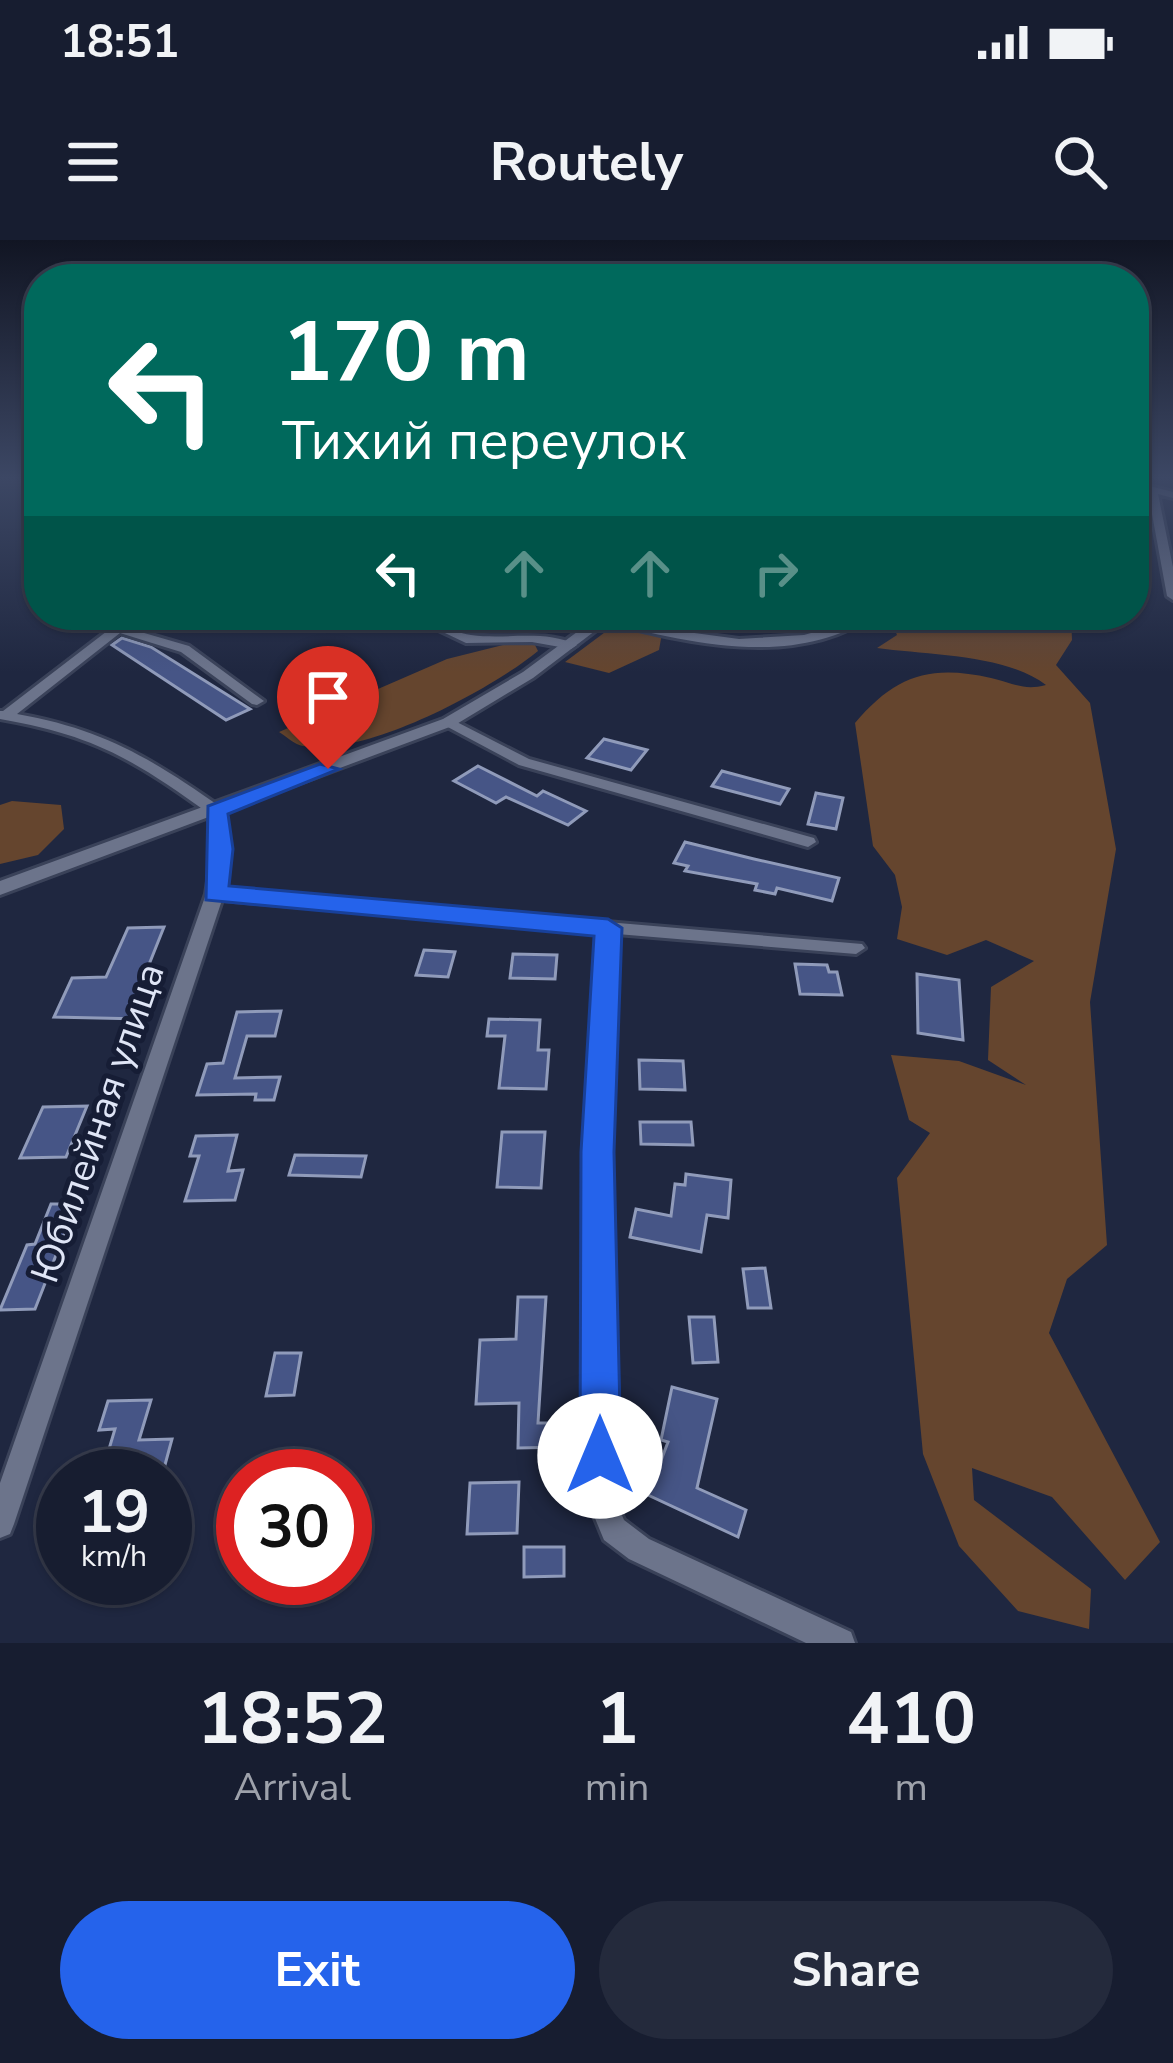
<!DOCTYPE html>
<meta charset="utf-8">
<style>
body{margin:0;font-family:"Nunito Sans",sans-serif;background:#242a3c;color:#f1f3f6;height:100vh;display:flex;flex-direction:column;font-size:45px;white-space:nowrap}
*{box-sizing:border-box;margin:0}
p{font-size:39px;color:#9ea2ab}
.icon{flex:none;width:66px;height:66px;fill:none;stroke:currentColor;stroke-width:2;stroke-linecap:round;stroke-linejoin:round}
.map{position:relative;height:1403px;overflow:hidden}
.side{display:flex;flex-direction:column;background:#171d30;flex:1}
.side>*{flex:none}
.banner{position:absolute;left:24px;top:24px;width:1125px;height:366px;border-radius:48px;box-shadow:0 3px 9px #0004,0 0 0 3px #363b4c;background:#00695c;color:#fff;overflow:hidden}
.speed{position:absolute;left:36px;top:1209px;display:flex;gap:24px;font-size:60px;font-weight:700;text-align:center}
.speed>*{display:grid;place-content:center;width:156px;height:156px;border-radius:50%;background:#171d30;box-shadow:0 3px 9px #0004,0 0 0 3px #363b4c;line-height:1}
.speed small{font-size:30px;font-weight:400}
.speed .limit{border:18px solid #d22;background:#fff;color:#111}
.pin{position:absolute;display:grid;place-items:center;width:102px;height:102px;color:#fff;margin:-123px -51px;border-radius:50% 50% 50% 0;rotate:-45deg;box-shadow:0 0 12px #0007}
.pin .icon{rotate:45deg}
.me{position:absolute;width:132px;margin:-66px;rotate:0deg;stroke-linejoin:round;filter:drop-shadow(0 0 9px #0008)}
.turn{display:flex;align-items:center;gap:42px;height:252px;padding:0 60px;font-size:54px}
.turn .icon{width:156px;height:156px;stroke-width:2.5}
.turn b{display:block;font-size:84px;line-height:102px}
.lanes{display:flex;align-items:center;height:114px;padding:0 60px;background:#0003;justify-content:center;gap:60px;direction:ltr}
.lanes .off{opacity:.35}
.eta{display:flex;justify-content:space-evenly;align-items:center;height:204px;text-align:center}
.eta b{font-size:72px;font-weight:700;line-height:84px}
.primary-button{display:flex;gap:24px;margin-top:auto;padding:24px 60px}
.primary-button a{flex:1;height:138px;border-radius:72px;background:#2563eb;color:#fff;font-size:48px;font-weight:700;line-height:138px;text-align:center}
.primary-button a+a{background:#242a3c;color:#f1f3f6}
.status{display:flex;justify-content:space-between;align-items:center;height:84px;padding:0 60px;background:#171d30;direction:ltr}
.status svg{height:33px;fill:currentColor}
header{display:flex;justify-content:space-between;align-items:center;height:156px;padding:0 60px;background:#171d30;font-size:54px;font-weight:700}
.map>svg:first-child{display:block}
.green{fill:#65452e}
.building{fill:#465586;stroke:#909bba;stroke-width:3}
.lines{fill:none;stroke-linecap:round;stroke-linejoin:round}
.minor-casing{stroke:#3a4259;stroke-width:6}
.tertiary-casing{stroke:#3a4259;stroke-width:6}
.minor{fill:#6c748b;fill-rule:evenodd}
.tertiary{fill:#6c748b;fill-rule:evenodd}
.route{fill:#2563eb;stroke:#184099;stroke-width:3}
.labels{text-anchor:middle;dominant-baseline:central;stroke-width:10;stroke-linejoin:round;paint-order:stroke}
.near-street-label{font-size:39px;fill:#dfe5f6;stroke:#161d35}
</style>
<div class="status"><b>18:51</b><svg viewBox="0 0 49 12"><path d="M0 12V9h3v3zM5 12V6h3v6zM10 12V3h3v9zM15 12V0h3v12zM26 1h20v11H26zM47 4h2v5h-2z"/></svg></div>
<header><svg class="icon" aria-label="menu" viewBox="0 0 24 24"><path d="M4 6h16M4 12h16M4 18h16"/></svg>Routely<svg class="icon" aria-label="search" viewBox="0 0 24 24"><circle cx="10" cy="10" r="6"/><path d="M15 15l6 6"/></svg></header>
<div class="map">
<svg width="1173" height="1403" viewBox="0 0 1173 1403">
<rect width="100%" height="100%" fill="#1f2740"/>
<g class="green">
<path d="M628,375H780L775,385L745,391L680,380L662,393L659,410L609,433L565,422Z"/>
<path d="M986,375H1071L1072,400L1056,425L1090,463L1116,609L1090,762L1107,1005L1067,1039L1049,1093L1160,1302L1125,1340L1052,1257L972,1228L974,1260L1091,1349L1089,1389L1018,1371L959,1306L923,1214L897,938L930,893L909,880L891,815L959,821L1026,845L988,820L991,747L1034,721L986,700L947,715L897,699L902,667L895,635L873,606L855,483C895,436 929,424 991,438C1013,443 1023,451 1046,445C1005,414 928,415 877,408L897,395L890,378L962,385Z"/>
<path d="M515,402L534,403L538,411C492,449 364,518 303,506C295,505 286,496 279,492L447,419Z"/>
<path d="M12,561L61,565L64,589L38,615L0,624V565Z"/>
</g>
<g class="building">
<path d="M122,398L151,407L250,469L226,480L112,405Z"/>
<path d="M604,499L647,510L631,530L587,518Z"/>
<path d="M478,526L537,556L543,551L586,571L568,585L506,557L496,563L454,541Z"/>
<path d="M722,531L789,549L780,564L712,546Z"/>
<path d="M816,553L843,558L836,589L808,584Z"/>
<path d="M685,602L754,619L839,638L832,661L777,648L775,654L755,650L757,644L685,631L688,626L674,623Z"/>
<path d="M164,687L144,737L159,736L142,779L54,777L72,738L106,737L128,688Z"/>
<path d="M424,710L455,712L448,737L416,735Z"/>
<path d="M513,714L557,715L555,739L510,738Z"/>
<path d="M795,724L827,725L829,732H837L842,755L800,754Z"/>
<path d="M917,734L959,740L963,800L918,793Z"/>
<path d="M281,771L275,796H247L235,838L280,837L274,860H255L256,854L197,855L207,824L223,823L237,772Z"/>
<path d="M489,779L540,780L538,810H549L546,849L499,848L505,796H487Z"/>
<path d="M639,820L683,821L685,850L640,849Z"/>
<path d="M87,866L66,917L20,918L43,867Z"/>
<path d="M640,882H691L693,905L641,904Z"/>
<path d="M502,892H545L541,948L497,947Z"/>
<path d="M237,895L228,931L243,930L235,960L185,961L199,916H190L196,896Z"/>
<path d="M295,915L366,916L361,937L289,935Z"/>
<path d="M686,934L731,940L728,978L707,975L701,1012L630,997L636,969L671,976L675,944L685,945Z"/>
<path d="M51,964H76L35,1069L0,1070L27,1005L35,1004Z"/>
<path d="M765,1028L771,1068H748L743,1029Z"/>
<path d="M518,1057H546L538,1183H565L564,1207L518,1208L519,1163L476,1164L480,1100L516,1099Z"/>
<path d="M689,1077H714L718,1122L693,1123Z"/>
<path d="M275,1113H301L294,1155L266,1156Z"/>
<path d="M672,1147L717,1159L697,1248L746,1270L738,1297L648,1255L668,1202L661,1200Z"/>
<path d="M151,1160L139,1200L172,1199L162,1236H101L115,1189L99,1190L108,1161Z"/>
<path d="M519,1242L517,1293L467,1294L470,1243Z"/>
<path d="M524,1307H564V1336L524,1337Z"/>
</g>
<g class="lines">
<defs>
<g id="minor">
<path d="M1134,242L1173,252V258L1158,254L1173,327V360L1167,356L1148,252L1134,248Z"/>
<path d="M128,375H142L127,388L189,406L264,461L257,465L252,464L181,412L120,393L17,474C103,489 152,519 222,568L229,609L224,649L862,704L865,708L856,714L617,694L609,912L615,1259L624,1280L649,1299L851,1392L855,1403H806L629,1319L604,1300L587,1259V912L599,692L222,660L14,1284L10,1294L0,1298V1243L206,654L213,609L208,573C133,519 93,495 0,479V471H3Z"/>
<path d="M407,375C431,375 448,392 471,395C507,400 544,389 577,405L571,409L532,402L466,403Z"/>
<path d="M601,375L672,390L739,399L804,395L832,387L858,375H874C795,430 686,402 601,381Z"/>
<path d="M449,478L529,519L814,598L816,602L808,607L519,525L444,485V479Z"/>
</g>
<path id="tertiary" d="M600,375H616L533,438L455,485L0,655V641L443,479L523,432Z"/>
</defs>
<use href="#minor" class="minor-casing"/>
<use href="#tertiary" class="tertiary-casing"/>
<use href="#minor" class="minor"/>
<use href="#tertiary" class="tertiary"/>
</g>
<linearGradient id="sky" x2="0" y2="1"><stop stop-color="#111523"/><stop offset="0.55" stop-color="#3c4764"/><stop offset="1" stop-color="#3c4764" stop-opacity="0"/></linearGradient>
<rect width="1173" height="432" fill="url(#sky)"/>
<path class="route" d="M320,524L339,529L228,574L233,609L229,646L608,679L622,688L614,912L621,1216L615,1231L600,1237L586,1231L580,1216L581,912L594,696L206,660L208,566Z"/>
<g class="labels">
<g class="near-street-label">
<text transform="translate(98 883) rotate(-71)">Юбилейная улица</text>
</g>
</g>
</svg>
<div class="speed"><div>19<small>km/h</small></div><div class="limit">30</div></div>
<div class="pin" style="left:328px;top:529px;background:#d93025"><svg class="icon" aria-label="arrive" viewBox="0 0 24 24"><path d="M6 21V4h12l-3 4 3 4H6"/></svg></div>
<svg class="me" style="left:600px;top:1216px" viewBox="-20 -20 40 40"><circle r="19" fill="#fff"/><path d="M0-13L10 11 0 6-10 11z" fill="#2563eb"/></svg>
<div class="banner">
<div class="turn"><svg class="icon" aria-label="left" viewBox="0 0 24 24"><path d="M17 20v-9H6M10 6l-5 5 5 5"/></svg><div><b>170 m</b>Тихий переулок</div></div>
<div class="lanes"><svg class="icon" aria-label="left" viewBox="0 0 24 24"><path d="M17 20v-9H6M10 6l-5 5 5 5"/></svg><svg class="icon off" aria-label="ahead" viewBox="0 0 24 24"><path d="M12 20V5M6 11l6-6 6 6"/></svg><svg class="icon off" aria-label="ahead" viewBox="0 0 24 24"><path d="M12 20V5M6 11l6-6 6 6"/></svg><svg class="icon off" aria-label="right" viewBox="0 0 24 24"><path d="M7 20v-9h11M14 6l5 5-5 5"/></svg></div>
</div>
</div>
<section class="side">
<div class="eta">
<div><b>18:52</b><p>Arrival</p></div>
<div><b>1</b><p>min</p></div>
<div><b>410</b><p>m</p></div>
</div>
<div class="primary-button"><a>Exit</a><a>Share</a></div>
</section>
